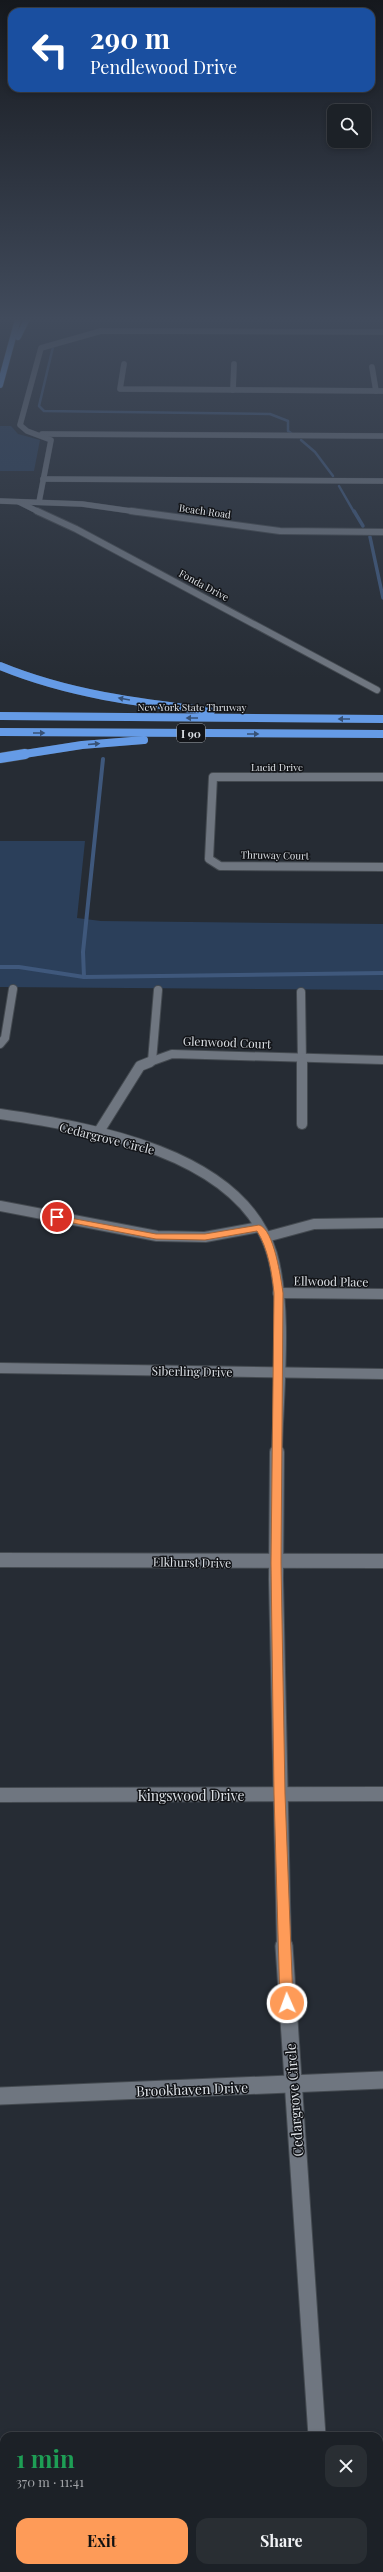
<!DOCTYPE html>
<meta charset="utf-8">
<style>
body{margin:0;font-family:"Playfair Display",serif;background:#292e33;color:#f1f3f6;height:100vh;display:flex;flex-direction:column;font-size:15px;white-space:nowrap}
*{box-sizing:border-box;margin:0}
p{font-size:13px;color:#a0a3a7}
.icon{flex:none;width:22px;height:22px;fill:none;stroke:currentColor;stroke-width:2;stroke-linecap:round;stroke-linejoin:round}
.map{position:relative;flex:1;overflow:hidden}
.sheet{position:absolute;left:0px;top:2432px;width:383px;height:140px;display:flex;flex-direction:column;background:#1c2127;border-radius:12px 12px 0 0;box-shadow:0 2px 6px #0003,0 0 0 1px #3a3e44}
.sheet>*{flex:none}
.top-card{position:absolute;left:8px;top:8px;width:367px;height:84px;border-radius:12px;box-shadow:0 2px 6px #0003,0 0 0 1px #3a3e44;background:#1a4fa0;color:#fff;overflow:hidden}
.buttons{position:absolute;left:327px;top:104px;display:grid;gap:8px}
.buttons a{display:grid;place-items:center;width:44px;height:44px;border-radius:8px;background:#1c2127;box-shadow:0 2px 6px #0003,0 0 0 1px #3a3e44;font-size:20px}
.pin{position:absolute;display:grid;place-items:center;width:34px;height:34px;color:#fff;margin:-17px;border:2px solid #fff;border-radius:50%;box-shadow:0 1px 4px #0007}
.me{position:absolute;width:44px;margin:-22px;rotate:358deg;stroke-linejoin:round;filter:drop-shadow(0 0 3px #0008)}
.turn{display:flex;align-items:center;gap:14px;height:84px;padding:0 16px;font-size:18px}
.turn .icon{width:52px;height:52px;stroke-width:2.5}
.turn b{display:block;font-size:28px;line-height:34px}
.round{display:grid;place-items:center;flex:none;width:42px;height:42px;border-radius:12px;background:#292e33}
.head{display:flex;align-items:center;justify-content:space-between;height:68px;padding:0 16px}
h1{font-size:24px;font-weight:700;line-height:30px;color:#1e9e55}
.primary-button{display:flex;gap:8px;margin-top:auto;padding:8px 16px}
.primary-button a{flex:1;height:46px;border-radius:12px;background:#fe9b58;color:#111;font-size:16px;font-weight:700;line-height:46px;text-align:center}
.primary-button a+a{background:#292e33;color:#f1f3f6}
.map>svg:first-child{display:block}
.green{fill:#2b3f5a}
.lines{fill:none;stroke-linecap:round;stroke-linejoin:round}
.stream-far2{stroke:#3f587c;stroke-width:2.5}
.stream-far1{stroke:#3f587c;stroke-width:3.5}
.stream{stroke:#3f587c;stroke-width:4}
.minor-far5-casing{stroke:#444a50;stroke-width:6}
.minor-far4-casing{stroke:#444a50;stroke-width:8}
.minor-far3-casing{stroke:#444a50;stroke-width:10}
.minor-far2-casing{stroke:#444a50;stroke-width:12}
.minor-far1-casing{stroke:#444a50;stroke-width:16}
.minor-casing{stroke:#444a50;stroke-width:19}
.tertiary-far1-casing{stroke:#444a50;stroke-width:6}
.tertiary-casing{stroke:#444a50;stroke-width:8}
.motorway-far2-casing{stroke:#444a50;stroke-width:7}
.motorway-far1-casing{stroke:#444a50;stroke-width:8}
.motorway-casing{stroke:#444a50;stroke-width:11}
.minor-far5{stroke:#6f7680;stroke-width:5.5}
.minor-far4{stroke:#6f7680;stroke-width:6}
.minor-far3{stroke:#6f7680;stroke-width:8}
.minor-far2{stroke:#6f7680;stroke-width:10}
.minor-far1{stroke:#6f7680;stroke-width:14}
.minor{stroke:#6f7680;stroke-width:17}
.tertiary-far1{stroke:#6f7680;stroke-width:5.5}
.tertiary{stroke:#6f7680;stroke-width:6}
.motorway-far2{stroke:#659be6;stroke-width:6}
.motorway-far1{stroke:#659be6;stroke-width:8}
.motorway{stroke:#659be6;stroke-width:10}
.oneway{fill:#375175}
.route{fill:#fe9b58;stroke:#a56539}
.labels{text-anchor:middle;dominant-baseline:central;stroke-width:3;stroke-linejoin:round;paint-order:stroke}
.far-street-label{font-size:10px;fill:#dce0e5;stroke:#121418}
.shield{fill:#121418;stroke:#9fa3a8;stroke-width:1}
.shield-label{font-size:11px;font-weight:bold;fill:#dce0e5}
.street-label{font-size:12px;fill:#dce0e5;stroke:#121418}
.near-street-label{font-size:14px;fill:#dce0e5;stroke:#121418}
</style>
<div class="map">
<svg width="383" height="2572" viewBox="0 0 383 2572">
<rect width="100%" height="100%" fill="#262c34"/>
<g class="green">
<path d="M0,426H11L18,434L40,440L34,471H0Z"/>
<path d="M0,841H85L77,918L101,921L383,924V990L0,987Z"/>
</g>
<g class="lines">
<g class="stream-far2">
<path d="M53,347L39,406L44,411L270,414L288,421V431L291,433"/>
<path d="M301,440L315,452L333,476"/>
<path d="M339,486L354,512"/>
</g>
<g class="stream-far1">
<path d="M354,511L363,526"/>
<path d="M370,537L383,598"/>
</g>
<g class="stream">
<path d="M0,967H19L84,977L383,973"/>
<path d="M84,977L83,952L103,759"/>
</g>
<defs>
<g id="minor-far5">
<path d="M124,364L120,389L383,391"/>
<path d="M372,367L376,391"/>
<path d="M233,390L234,364"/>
<path d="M42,434L383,436"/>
<path d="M43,479L383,481"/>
<path d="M19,502L39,512"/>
<path d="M39,502L51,440L27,431L20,425L41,348L101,331L383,332"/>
</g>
<path id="minor-far4" d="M37,511L76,529L377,690"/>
<g id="minor-far3">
<path d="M383,777H213L209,859L220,866L383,867"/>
<path d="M301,992L302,1063"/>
<path d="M0,1044L5,1038L13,989"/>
<path d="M152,1061L158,990"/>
<path d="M147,1063L172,1054L383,1060"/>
</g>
<g id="minor-far2">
<path d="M302,1062V1124"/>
<path d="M0,1114C89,1127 242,1152 272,1254C288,1310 278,1394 277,1453"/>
<path d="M98,1133L140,1066L150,1062"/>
<path d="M0,1206L157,1236L205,1237L259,1227"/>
<path d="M266,1237L314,1224L383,1223"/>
<path d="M278,1293L383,1294"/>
<path d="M0,1368L383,1374"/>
</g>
<g id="minor-far1">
<path d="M277,1452L276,1579L284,1947"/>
<path d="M0,1560L383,1561"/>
<path d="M0,1795L383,1794"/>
</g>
<g id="minor">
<path d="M284,1946L317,2436"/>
<path d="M0,2096L383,2080"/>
<path d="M379,2457H383"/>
<path d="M0,2482H4"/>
<path d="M331,2568L332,2572"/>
</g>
<path id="tertiary-far1" d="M0,501L82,504L138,512"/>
<path id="tertiary" d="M131,511L280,531L383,532"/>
<g id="motorway-far2">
<path d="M18,337L27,319"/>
<path d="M0,385L18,319"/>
</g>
<g id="motorway-far1">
<path d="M0,666C68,694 139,703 211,711"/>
<path d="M0,716L383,719"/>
<path d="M0,732L383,734"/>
<path d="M18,755L82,745L144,740"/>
</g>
<path id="motorway" d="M0,758L25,754"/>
</defs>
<use href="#minor-far5" class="minor-far5-casing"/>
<use href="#minor-far4" class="minor-far4-casing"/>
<use href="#minor-far3" class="minor-far3-casing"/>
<use href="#minor-far2" class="minor-far2-casing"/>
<use href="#minor-far1" class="minor-far1-casing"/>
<use href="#minor" class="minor-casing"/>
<use href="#tertiary-far1" class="tertiary-far1-casing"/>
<use href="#tertiary" class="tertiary-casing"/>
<use href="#motorway-far2" class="motorway-far2-casing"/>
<use href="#motorway-far1" class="motorway-far1-casing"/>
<use href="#motorway" class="motorway-casing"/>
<use href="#minor-far5" class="minor-far5"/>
<use href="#minor-far4" class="minor-far4"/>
<use href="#minor-far3" class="minor-far3"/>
<use href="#minor-far2" class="minor-far2"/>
<use href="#minor-far1" class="minor-far1"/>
<use href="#minor" class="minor"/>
<use href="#tertiary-far1" class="tertiary-far1"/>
<use href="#tertiary" class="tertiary"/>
<use href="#motorway-far2" class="motorway-far2"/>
<use href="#motorway-far1" class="motorway-far1"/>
<use href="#motorway" class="motorway"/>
</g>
<defs><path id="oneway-solid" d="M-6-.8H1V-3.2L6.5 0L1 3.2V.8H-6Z"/></defs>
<g class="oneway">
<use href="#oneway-solid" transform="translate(124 699) rotate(-170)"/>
<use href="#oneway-solid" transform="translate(192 718) rotate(-180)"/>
<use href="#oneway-solid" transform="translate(344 719) rotate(-180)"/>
<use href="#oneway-solid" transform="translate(39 733)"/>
<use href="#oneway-solid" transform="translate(253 734)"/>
<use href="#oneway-solid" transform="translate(94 744) rotate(-5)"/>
</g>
<linearGradient id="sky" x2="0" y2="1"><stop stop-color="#15181d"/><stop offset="0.47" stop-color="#414b5c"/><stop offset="1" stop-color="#414b5c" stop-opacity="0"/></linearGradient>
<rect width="383" height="679" fill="url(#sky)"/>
<path class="route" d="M54,1215L156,1234H205L259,1225C274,1229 281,1279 283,1293L281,1563L285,1794L293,2003L291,2007L287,2009L282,2007L280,2003L274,1794L271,1563L274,1293C272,1273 268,1248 257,1231L205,1240L156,1239L57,1220L54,1219Z"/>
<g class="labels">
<g class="far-street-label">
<text transform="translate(205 511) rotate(8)">Beach Road</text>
<text transform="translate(204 585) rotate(28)">Fonda Drive</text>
<text x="192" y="707">New York State Thruway</text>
<text x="277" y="767">Lucid Drive</text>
<text transform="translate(275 855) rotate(1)">Thruway Court</text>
</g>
<rect class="shield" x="177" y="724" width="28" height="18" rx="3"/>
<g class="shield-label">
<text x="191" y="733">I 90</text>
</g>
<g class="street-label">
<text transform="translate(227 1042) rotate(2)">Glenwood Court</text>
<text transform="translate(107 1138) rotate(14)">Cedargrove Circle</text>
<text transform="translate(331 1281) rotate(1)">Ellwood Place</text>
<text transform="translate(192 1371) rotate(1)">Siberling Drive</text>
<text transform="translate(192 1562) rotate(1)">Elkhurst Drive</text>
</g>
<g class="near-street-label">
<text x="191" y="1795">Kingswood Drive</text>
<text transform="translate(192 2089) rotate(-2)">Brookhaven Drive</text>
<text transform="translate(294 2100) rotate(-94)">Cedargrove Circle</text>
</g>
</g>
</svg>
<div class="buttons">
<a><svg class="icon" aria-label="search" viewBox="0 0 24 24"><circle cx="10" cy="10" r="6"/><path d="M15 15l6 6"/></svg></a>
</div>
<div class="pin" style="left:57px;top:1217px;background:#d93025"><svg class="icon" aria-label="arrive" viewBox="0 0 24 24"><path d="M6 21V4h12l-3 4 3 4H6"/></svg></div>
<svg class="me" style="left:287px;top:2003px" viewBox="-20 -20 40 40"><circle r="17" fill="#fe9b58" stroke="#fff" stroke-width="3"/><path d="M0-11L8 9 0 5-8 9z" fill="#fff"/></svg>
<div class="top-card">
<div class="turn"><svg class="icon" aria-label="left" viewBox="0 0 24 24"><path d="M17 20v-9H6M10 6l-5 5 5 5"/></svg><div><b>290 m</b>Pendlewood Drive</div></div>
</div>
<section class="sheet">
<div class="head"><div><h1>1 min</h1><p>370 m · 11:41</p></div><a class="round"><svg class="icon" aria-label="close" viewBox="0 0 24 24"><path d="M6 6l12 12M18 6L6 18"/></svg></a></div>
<div class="primary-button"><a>Exit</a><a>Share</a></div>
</section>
</div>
